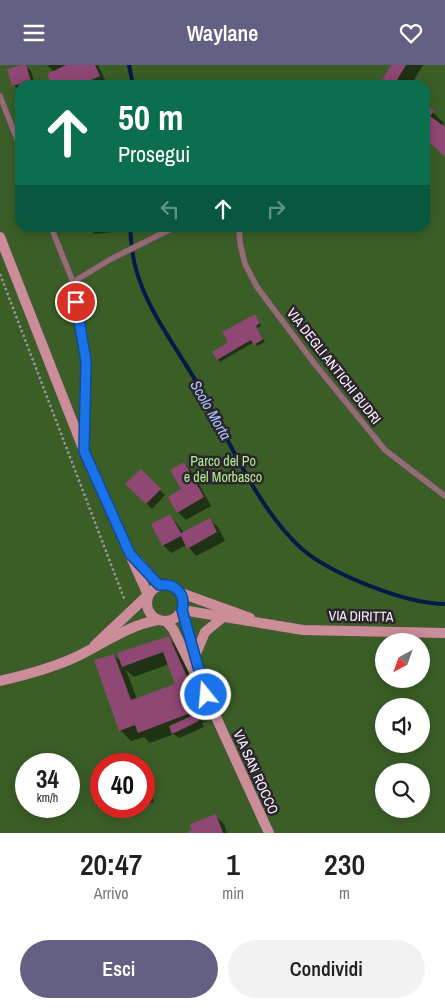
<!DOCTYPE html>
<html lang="it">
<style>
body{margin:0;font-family:"Archivo Narrow",sans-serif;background:#f2f2f2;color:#202124;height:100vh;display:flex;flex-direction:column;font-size:19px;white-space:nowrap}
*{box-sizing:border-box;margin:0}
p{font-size:16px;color:#757577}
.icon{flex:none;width:28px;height:28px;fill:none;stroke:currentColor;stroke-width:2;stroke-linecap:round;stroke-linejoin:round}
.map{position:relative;height:768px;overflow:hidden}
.side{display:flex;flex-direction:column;background:#fff;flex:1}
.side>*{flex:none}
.hud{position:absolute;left:15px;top:15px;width:415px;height:152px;border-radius:15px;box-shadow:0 2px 12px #0003;background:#0b6e4f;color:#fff;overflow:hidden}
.needle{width:32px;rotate:221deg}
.buttons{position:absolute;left:375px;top:568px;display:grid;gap:10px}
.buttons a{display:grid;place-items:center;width:55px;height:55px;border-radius:50%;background:#fff;box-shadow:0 2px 12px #0003;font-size:25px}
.speed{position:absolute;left:15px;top:688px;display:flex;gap:10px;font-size:25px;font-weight:700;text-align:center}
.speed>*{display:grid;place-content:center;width:65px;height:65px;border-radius:50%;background:#fff;box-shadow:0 2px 12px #0003;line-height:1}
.speed small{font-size:12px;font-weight:400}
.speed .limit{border:8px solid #d22;background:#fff;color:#111}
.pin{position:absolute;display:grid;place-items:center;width:42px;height:42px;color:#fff;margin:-21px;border:2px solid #fff;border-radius:50%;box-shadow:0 1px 5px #0007}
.me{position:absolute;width:55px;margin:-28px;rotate:343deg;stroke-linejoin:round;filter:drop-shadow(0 0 4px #0008)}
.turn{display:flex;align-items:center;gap:18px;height:105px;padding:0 20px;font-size:22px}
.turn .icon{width:65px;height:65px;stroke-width:2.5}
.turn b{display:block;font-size:35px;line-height:42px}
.lanes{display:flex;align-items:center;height:48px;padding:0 20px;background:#0003;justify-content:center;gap:25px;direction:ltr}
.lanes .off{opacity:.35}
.eta{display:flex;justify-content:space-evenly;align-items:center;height:85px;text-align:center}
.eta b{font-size:30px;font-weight:600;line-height:35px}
.action{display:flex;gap:10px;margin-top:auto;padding:10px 20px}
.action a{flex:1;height:58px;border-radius:30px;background:#646083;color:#fff;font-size:20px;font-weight:600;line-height:58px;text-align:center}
.action a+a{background:#f2f2f2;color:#202124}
header{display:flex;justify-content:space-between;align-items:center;height:65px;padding:0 20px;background:#646083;color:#fff;font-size:22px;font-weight:600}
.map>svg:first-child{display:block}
.green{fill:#3b5e27;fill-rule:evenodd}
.shadow{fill:#0007;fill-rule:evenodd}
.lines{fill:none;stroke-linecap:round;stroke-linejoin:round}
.stream{stroke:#021b48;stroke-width:4}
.building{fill:#8f4773}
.lane-casing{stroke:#554e56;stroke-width:7}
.secondary-casing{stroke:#554e56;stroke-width:11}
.path{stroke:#9a949b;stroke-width:2.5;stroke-dasharray:2.5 2.5;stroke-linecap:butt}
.lane{stroke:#946d73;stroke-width:5.5}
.secondary{stroke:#cb8d97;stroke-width:10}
.route-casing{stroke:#114b97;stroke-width:12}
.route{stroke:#1a73e8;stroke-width:9}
.labels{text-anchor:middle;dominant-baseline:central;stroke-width:5;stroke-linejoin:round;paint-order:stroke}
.street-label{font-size:14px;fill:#f8f3f8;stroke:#2c252d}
.park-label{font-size:14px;fill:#b0f08f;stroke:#2c252d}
.water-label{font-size:15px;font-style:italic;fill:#a5c6fd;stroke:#2c252d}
</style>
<header><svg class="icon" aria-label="menu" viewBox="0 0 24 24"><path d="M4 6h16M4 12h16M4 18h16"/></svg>Waylane<svg class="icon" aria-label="heart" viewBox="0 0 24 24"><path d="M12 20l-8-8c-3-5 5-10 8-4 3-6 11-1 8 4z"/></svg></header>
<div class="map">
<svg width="445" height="768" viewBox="0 0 445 768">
<rect width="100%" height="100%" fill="#362f37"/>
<path class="green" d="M0,0H445V768H0ZM20,20H425V162H20ZM384,576H421V614H384ZM384,641H421V679H384ZM26,699H69V741H26ZM101,699H144V741H101ZM384,706H421V744H384Z"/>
<g class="shadow">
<path d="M25,0L31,6L35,20H20L19,26L14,20Z"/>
<path d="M47,0H98L107,19L54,20V7Z"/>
<path d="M392,0H423L411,20H380Z"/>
<path d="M220,17L223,20H213V18Z"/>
<path d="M425,40L444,58L441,61L445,64V90L425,71Z"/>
<path d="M88,162H112L113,167L95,169Z"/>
<path d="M257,253L261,261L257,263L265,277L257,281L254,277L220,297L218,294L230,278Z"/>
<path d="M184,398L192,407L211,441L186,455L178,447L183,425Z"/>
<path d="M141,406L165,430L152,444L127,419Z"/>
<path d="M170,450L184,468L209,454L218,462L225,476L196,491L187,480L171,488L163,480Z"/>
<path d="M168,573L179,583L211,655L202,658L204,662L179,673L174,669L150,678L144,672L131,676L120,665L114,590L122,598ZM169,599L176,620L137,634L126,605L134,612Z"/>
<path d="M144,702L154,737L144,740Z"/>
<path d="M216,751L224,759L227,768H188Z"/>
</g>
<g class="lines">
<g class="stream">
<path d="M129,0L133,20"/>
<path d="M130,162C131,176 132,191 136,204C146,243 176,282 197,318C227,370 257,444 302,484C331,509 406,539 445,539"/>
</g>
</g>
<g class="building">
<path d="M21,0H26L31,16L12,21L7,4Z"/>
<path d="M66,0H95L100,11L80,20H52L47,9Z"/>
<path d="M391,0H406L394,20H379Z"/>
<path d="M425,38L434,46L430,51L445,62V92L425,73Z"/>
<path d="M255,249L260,258L256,261L263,274L254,280L251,275L217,295L212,287L228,277L222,267Z"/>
<path d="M184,397L204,432L177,448L168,432L181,424L170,405Z"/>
<path d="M141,404L161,424L146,439L125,419Z"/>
<path d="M170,449L181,468L210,453L217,467L187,484L181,471L162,481L151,459Z"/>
<path d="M169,571L201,644L138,668L135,660L119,666L94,595L114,589L131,635L175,619L163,587L122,602L117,588Z"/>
<path d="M196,649L199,656L172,669L169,661Z"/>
<path d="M216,749L223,768H185L192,765L190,759Z"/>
</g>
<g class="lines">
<defs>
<g id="lane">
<path d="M0,31L20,82"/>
<path d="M51,162L73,217L86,296L84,379"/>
<path d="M239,162L240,178L245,199L257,222L314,298L385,385L445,431"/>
<path d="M73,217L111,194L175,162"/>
</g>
<g id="secondary">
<path d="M0,172L84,386L148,530L95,580"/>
<path d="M138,496L159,520"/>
<circle cx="165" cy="538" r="18"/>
<path d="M181,528L250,553"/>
<path d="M166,556L173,564L206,630L269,768"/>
<path d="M195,591L205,567L222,553"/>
<path d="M195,592L182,545L303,565L445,568"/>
<path d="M0,616C26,610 53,603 78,591C104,578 129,560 158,555"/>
</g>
</defs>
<use href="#lane" class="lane-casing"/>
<use href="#secondary" class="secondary-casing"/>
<path class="path" d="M0,209L125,536"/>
<use href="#lane" class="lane"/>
<use href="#secondary" class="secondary"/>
</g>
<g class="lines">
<defs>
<path id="route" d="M76,237L86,296L84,386L130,489L159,520C176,518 186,529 182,545L206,630"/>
</defs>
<use href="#route" class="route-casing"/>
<use href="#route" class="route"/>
</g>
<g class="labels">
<g class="street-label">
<text transform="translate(334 301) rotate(52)">VIA DEGLI ANTICHI BUDRI</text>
<text transform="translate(361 551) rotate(1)">VIA DIRITTA</text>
<text transform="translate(256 707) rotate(66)">VIA SAN ROCCO</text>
</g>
<g class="park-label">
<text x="223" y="396">Parco del Po<tspan x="223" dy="16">e del Morbasco</tspan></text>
</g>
<g class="water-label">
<text transform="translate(211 345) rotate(60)">Scolo Morta</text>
</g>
</g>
</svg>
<div class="buttons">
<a><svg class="needle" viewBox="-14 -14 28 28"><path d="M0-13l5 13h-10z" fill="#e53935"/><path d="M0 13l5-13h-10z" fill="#757577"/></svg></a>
<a><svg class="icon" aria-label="sound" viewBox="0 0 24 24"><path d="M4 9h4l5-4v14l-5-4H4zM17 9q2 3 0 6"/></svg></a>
<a><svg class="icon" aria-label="search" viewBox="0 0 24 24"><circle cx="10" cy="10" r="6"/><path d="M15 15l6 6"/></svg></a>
</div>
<div class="speed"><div>34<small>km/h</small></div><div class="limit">40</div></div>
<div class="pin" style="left:76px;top:237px;background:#d93025"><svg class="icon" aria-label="arrive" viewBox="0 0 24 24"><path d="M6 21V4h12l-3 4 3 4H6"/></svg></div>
<svg class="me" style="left:206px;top:630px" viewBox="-20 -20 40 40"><circle r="17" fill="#1a73e8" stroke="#fff" stroke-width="3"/><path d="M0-11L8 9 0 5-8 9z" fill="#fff"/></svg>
<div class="hud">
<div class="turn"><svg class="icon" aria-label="ahead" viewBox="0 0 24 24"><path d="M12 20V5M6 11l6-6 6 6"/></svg><div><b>50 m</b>Prosegui</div></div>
<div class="lanes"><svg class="icon off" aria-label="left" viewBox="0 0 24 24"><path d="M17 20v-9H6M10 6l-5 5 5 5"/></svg><svg class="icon" aria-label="ahead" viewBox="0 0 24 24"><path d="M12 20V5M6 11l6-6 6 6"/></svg><svg class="icon off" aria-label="right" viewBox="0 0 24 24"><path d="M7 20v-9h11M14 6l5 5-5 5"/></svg></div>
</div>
</div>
<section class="side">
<div class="eta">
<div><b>20:47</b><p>Arrivo</p></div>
<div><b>1</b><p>min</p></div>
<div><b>230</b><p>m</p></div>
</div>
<div class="action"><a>Esci</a><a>Condividi</a></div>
</section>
